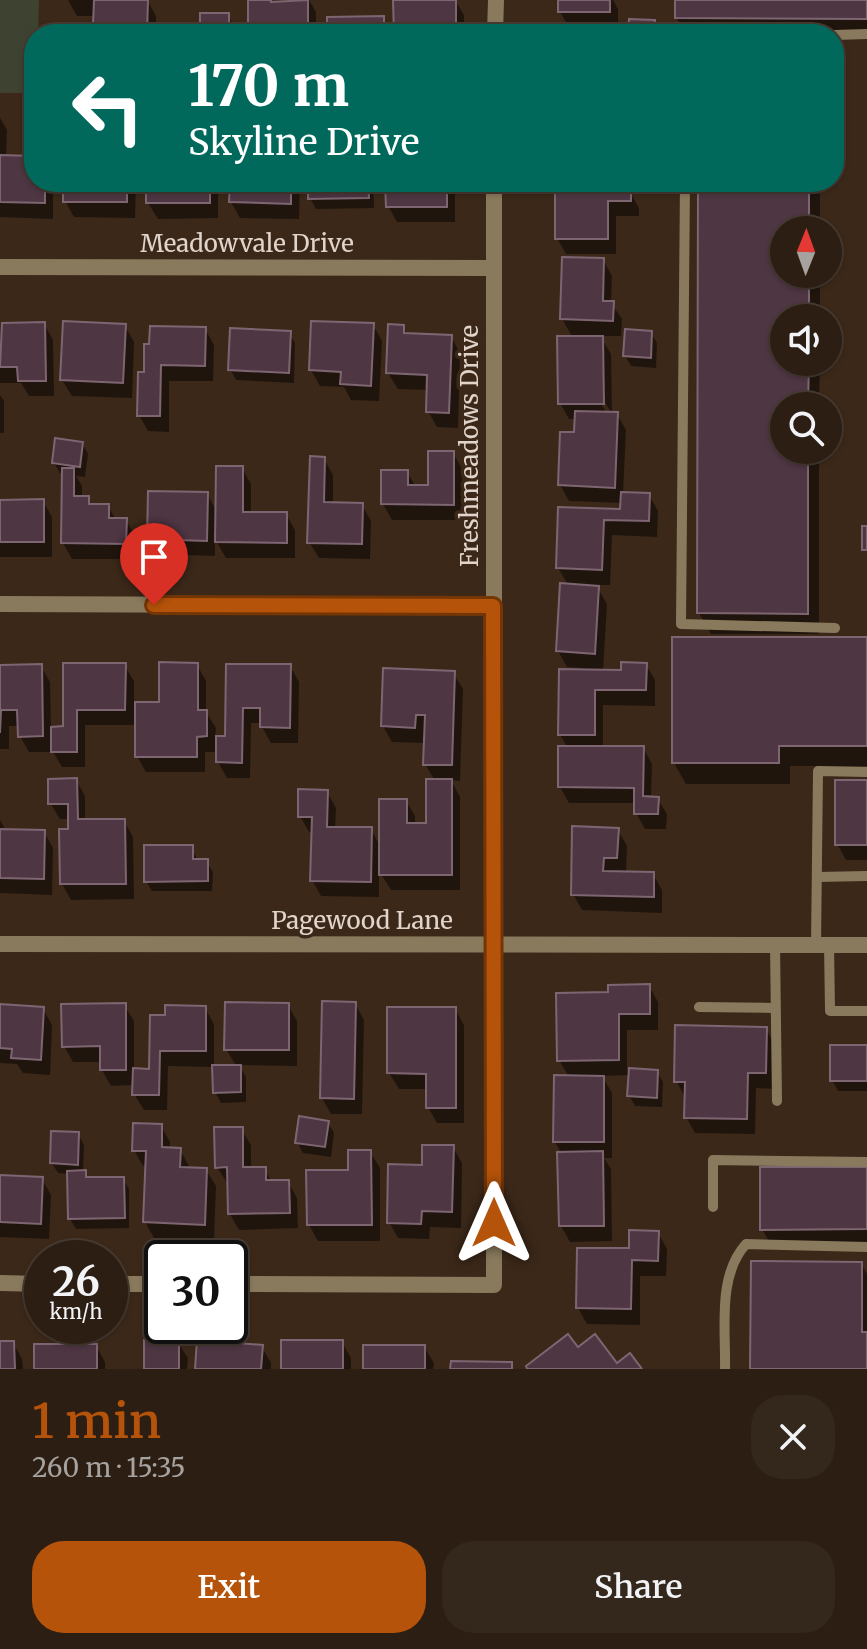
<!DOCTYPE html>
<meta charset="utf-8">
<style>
body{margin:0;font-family:Merriweather,serif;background:#34271c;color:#f1f3f6;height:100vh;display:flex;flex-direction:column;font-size:30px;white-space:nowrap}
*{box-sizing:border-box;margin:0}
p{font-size:26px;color:#a6a2a0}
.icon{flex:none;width:44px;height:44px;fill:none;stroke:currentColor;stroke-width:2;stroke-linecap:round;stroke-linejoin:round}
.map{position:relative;height:1369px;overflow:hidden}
.details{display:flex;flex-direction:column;background:#2c1e13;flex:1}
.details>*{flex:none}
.guide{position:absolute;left:24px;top:24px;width:820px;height:168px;border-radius:32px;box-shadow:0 2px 6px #0004,0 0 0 2px #483c33;background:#00695c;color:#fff;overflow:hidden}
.needle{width:52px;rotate:1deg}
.buttons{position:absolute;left:770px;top:216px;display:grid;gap:16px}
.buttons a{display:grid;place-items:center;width:72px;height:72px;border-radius:50%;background:#2c1e13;box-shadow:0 2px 6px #0004,0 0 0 2px #483c33;font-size:40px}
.speed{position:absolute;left:24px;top:1240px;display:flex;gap:16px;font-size:40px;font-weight:700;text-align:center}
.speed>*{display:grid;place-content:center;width:104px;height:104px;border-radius:50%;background:#2c1e13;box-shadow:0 2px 6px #0004,0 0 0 2px #483c33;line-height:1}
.speed small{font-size:20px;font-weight:400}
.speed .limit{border:4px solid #111;border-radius:12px;background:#fff;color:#111}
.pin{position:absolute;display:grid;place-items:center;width:68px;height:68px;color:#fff;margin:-82px -34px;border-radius:50% 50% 50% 0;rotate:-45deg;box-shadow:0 0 8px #0007}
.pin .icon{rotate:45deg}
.me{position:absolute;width:88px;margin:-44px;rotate:0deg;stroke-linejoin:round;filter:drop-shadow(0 0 6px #0008)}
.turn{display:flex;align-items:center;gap:28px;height:168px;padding:0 32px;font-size:36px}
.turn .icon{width:104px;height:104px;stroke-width:2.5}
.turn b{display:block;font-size:56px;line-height:68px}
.round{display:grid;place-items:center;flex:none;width:84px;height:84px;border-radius:32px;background:#34271c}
.headline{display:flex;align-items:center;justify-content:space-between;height:136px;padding:0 32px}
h1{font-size:48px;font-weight:600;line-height:60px;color:#b45309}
.action{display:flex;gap:16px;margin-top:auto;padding:16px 32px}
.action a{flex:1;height:92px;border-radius:32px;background:#b45309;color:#fff;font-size:32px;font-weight:600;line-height:92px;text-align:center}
.action a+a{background:#34271c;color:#f1f3f6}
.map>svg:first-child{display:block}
.green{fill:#3e4331}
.shadow{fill:#0007}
.building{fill:#4e3643;stroke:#7e6572;stroke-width:2}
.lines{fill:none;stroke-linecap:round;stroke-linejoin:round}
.lane{stroke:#897a5d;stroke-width:10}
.street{stroke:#897a5d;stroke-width:16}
.route-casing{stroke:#753606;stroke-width:20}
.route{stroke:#b45309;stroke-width:14}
.labels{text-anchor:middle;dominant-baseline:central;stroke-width:7;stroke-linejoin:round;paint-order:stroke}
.street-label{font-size:24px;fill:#e1d4cb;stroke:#3b2819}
</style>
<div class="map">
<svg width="867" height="1369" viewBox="0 0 867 1369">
<rect width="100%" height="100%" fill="#3b2819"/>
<path class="green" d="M0,0H39L38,34H34V93H0Z"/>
<g class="shadow">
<path d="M68,0H147L156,16V34H65L94,26L95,16H77Z"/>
<path d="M250,0H272L274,4H292V0H309L316,12V34H250Z"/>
<path d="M395,0H455L464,15V34H396Z"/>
<path d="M560,0H613L618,9V31L630,32L654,22L661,34H562L570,29L560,12Z"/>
<path d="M677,0H867V39H834V34H686L677,18Z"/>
<path d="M228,15L237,34H202Z"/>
<path d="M383,18L392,34H329Z"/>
<path d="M0,118L7,130L6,157L34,158V182H53V219L0,217Z"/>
<path d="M65,182H136L135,218L74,217L65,201Z"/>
<path d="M148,182H218V218L158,219L148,203Z"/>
<path d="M232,182H300L299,219L240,218L231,202Z"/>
<path d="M310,182H373L374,208L316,209L310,198Z"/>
<path d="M387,182H455V222H397L388,206Z"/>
<path d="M557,182H608L614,192H630L639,208V216H616V254H566L557,238Z"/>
<path d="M700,182H820V230H784V274H820V318H784V362H820L819,406H784V450H819V634H711L699,613Z"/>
<path d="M603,260L612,276L611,303L622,319L621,336H600L611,354L612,414L600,394L597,396L607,414H617L626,430L623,494L649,495L658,511L657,537L612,535L610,585H596L607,604L603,671L623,672L646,665L655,680V706L603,705V748H643L652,764L651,798H657L667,814L666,829H645L636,813V803H569L560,787L568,748L560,735L581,668L567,667L558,651L569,586L558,568L560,509L622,511L623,503L569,501L560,485L576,434L577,419H569L560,403L573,338L562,319Z"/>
<path d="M44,324L53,340L54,396H29L21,383H0V341Z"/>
<path d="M373,325L382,341L379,401L351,400L344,387L320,386L311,370Z"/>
<path d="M125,326L134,342L132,398L72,396L62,380Z"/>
<path d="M403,327L408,335L451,337L460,353L458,428L437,427L428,411L429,390L398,389L388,373Z"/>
<path d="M205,329L214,345L213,381H169V432L148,431L139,415L145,374Z"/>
<path d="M289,333L295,343L294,383L236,380L230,369Z"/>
<path d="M651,333L657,343L656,368L631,366L625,356Z"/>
<path d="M0,395L4,401V433H0Z"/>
<path d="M82,443L88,454L85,477L76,476L82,486V498H88L92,506H108L116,520H126L135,536L134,559H72L63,543L64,474L60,473L54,463Z"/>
<path d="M453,453L462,469V520H392L383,504L407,472L416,487H430Z"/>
<path d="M324,459L333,475V504L362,505L371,521L370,559L319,558L309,542Z"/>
<path d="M242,468L251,484V514H286L295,530V558H226L215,539V556L158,554L149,538L207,494L217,512Z"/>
<path d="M43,501L52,517V557H0V502Z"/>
<path d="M867,639V766H790V784H686L674,763Z"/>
<path d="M65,665H124L134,681V704H161L197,665L206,681V712L216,728L215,738H227L228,666H290L299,682L298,743H271L262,727V723H251L250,778H227L218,762V752H205V772H146L137,756V725H85V767H62L53,752H29L20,736V726H9V749H0V667L41,666L50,682L51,729L65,728Z"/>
<path d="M453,673L463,689L460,781L451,780L460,797V890H391L379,871V897L321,896L312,880L313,832H309L300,816L327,792L336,808L335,829H371L381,848L406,801L415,816V825H428L435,781L425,764L426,743L392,742L383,726Z"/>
<path d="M76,780L85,796V821H124L133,837L134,899L71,900L62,884L70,831V819H60L50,803Z"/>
<path d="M867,782V860H846L837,844Z"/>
<path d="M0,820L5,829L44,832L53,848L52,895L0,893Z"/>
<path d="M618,830L627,846L626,873L653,874L662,890V913L582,910L573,894Z"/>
<path d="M191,847L198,861H206L213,872L212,891H152L146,881Z"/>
<path d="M649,986L658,1002V1030H627V1070L657,1072L663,1082L662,1107L635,1106L629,1095L630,1075L602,1076L612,1093V1158H604L611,1169L612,1241L570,1242L561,1226L562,1154L555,1142L569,1077L559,1060L610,994Z"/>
<path d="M355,1004L364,1020L362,1114H331L322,1098Z"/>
<path d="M124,1005L134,1021V1071H151L167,1016L205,1008L214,1024V1067H237L226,1049L288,1005L297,1021V1066L239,1065L246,1077V1102L221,1103L215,1092L214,1067L168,1066L167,1110H144L134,1094V1085L111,1086L102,1070V1062H73L64,1046Z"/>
<path d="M0,1006L43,1009L52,1025L50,1075L23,1073L17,1064L0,1063Z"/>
<path d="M455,1009L464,1025V1123H437L428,1107V1089H399L389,1073Z"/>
<path d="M766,1029L775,1045L774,1089L756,1088L755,1134L695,1133L686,1117L685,1097L676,1081Z"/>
<path d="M867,1047V1091H838L832,1080Z"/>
<path d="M328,1123L334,1133L331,1157L303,1153L297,1142Z"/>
<path d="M161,1126L170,1142V1150H180L189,1166V1170H206L216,1186L214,1240L154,1238L145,1222L147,1166H143L134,1150Z"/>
<path d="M241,1129L251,1145V1169H264L272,1182H288L297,1198L298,1228L239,1230L230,1214L229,1183H227L217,1167Z"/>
<path d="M78,1134L84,1145L83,1172H85L89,1179H123L129,1189V1228L76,1229L70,1219L69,1174L58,1173L52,1163Z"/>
<path d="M453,1147L462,1163L461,1228L430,1227L429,1239L398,1238L389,1222L424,1167Z"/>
<path d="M370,1152L380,1168V1241H318L309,1225L350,1172Z"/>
<path d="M867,1169V1250H774L762,1229Z"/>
<path d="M0,1177L42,1179L51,1195L49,1239L0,1237Z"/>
<path d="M658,1233L667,1249L666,1276H640V1325L587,1324L578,1308L631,1250Z"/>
<path d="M861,1264L867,1274V1369H752Z"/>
<path d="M342,1342L351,1358V1369H283Z"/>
<path d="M0,1343H13L22,1359L23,1369H0Z"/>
<path d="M178,1343L188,1358L187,1369H146Z"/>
<path d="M96,1346L105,1362V1369H36Z"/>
<path d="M262,1347L271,1363V1369H197Z"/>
<path d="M424,1347L434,1363L433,1369H365Z"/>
</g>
<g class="building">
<path d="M94,0H148L147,34H63V24H93Z"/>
<path d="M248,0H271V2L308,0V34H248Z"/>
<path d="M393,0H456V34H394Z"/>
<rect x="558" y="0" width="52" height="12"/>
<path d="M675,0H867V19L675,18Z"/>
<rect x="200" y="13" width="29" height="21"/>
<path d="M384,16V34H327V17Z"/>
<path d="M629,19L655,20L654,34H560V27L628,30Z"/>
<path d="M0,155L34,156V182H45V203L0,202Z"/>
<rect x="63" y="182" width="64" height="20"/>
<rect x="146" y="182" width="64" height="21"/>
<path d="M230,182H291V204L229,202Z"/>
<path d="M308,182H368L369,198L308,199Z"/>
<path d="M385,182H447V207H386Z"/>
<path d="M555,182H609V190H631V201H608V239H555Z"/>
<path d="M698,182H809V230H784V274H809V318H784V362H809L808,406H784V450H808V614L697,613Z"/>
<path d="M562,257L604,258L603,301H614L613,321L560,319Z"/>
<path d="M63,321L126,324L123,383L60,380Z"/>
<path d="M311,321L374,323L371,386L340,384L341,372L309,370Z"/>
<path d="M45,322L46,381H18L17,367H0L2,323Z"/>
<path d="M388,324L404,325V333L452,335L449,413L426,412L427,375L386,373Z"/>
<path d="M150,326L206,327L205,366L161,365L160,416H137L138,372H144V344H149Z"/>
<path d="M230,328L291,331L289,373L228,370Z"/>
<path d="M625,329L652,331L651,358L623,356Z"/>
<path d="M557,336H603L604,404H558Z"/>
<path d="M575,411L618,412L615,488L558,485L560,432H574Z"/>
<path d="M55,438L83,442L80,467L52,463Z"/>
<path d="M428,451H454V505L381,504V470H408V485H428Z"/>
<path d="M310,456L325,457L324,502L363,503L362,544L307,543Z"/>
<path d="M216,466H243V512H287V543L215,542Z"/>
<path d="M62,468H74V496H89V504H109V518H127L126,544L61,543Z"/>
<path d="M148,491L208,492L207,541L147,539Z"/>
<path d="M621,492L650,493L649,521L604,520L602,570L556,568L558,507L620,509Z"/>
<path d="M44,499V542H0V500Z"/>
<rect x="862" y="526" width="5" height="24"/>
<path d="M560,583L599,586L595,654L556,651Z"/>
<path d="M672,637H867V746H779V763H672Z"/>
<path d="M159,662L198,663V710H207V736L197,737V757H135V702H159Z"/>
<path d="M621,662L647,663L646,690H595V735H558L559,669L621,670Z"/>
<path d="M63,663H126L125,710H77V752H51V727L63,726Z"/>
<path d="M42,664L43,736L18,737L17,710H1L0,733V665Z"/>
<path d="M226,664H291L290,728L260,727V708H243L242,763L216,762V736H225Z"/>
<path d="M383,668L455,671L452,765H423L425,715H416L415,728L381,726Z"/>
<path d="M558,746H644L643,796L659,797L658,814H634V788L558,787Z"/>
<path d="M77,778L78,819H125L126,884H60L59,829H68V804H48V779Z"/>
<path d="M426,779H452V875H379V799H407V823H426Z"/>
<rect x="835" y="780" width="32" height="65"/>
<path d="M298,789L328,790L327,827H372L371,882L310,881L312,817H298Z"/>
<path d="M572,826L619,828L617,858H604L603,871L654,872V897L571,895Z"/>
<path d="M0,829L45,830L44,879L0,878Z"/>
<path d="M144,845H193V859H208V881L144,882Z"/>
<path d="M650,984V1014H619V1060L557,1061L556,993L608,992V985Z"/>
<path d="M322,1001L356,1002L354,1099L320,1098Z"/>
<path d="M225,1002L289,1003V1050H224Z"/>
<path d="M126,1003V1070H100V1046L62,1047L61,1004Z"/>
<path d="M0,1004L44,1007L41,1060L11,1058L12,1049L0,1048Z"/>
<path d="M165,1005L206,1006V1051H160L159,1095H132L133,1068L149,1069L150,1015H165Z"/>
<path d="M387,1007H456V1108H426V1074L387,1073Z"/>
<path d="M675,1025L767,1027L766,1073H748L747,1119L684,1118L685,1082H674Z"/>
<rect x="830" y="1045" width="37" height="36"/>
<path d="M212,1065H241V1092L213,1093Z"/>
<path d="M629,1068L658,1070L657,1098L627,1096Z"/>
<path d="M554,1075L604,1076V1142H553Z"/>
<path d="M299,1116L329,1121L325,1147L295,1143Z"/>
<path d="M133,1123L162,1124V1147L181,1148L180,1167L207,1168L205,1225L143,1222L146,1151H132Z"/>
<path d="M214,1127H243V1167H266V1180H289L290,1213L228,1214L227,1167L215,1168Z"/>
<path d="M51,1131L79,1132L78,1165L50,1163Z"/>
<path d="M422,1145H454L452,1212L422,1211L421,1224L387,1223L388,1164L422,1165Z"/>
<path d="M348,1150H371L372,1225H307L306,1170H348Z"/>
<path d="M603,1151L604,1226H559L557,1152Z"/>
<path d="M760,1167H867V1229L760,1230Z"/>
<path d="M86,1170V1177H124L125,1218L68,1219L67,1171Z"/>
<path d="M0,1175L43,1177L41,1224L0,1222Z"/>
<path d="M629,1230L659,1231L658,1261L632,1260L631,1309L576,1308L577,1248H629Z"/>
<path d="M751,1261L862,1262V1332H867V1369H750Z"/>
<path d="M568,1334L578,1347L595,1334L617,1363L630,1353L642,1369H527L526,1366Z"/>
<path d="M144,1340L179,1341V1369H144Z"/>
<path d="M197,1340L263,1345L261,1369H195Z"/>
<rect x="281" y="1340" width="62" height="29"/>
<path d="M0,1341H14L15,1369H0Z"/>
<rect x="34" y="1344" width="63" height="25"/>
<rect x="363" y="1345" width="62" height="24"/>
<path d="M451,1361L512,1362V1369H450Z"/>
</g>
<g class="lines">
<g class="lane">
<path d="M834,35L867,34"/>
<path d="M685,182L681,624L835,628"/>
<path d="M817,877L867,876"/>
<path d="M775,944L777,1101"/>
<path d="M829,944L830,1011H867"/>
<path d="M816,945L818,771L867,772"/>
<path d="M699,1007L775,1008"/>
<path d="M713,1207V1160L867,1162"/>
<path d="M725,1369C726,1329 717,1276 746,1244L867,1247"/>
</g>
<g class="street">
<path d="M495,34L496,0"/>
<path d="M0,267L493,268"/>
<path d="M0,604L493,606"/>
<path d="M0,944L867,945"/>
<path d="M0,1283L42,1284"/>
<path d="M110,1284H162"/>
<path d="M230,1284L494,1285V182"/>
</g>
</g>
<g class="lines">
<defs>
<path id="route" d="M154,605L493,606L494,1223"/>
</defs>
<use href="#route" class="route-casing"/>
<use href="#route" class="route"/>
</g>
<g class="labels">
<g class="street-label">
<text x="247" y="243">Meadowvale Drive</text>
<text transform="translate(469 446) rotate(-90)">Freshmeadows Drive</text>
<text x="362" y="920">Pagewood Lane</text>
</g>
</g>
</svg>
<div class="buttons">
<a><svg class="needle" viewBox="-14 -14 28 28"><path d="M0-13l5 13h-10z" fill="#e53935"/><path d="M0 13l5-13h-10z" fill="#a6a2a0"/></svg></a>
<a><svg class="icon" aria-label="sound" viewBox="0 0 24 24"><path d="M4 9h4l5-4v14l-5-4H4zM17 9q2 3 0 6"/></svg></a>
<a><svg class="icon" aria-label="search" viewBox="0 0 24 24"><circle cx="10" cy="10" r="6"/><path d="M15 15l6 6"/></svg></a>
</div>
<div class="speed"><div>26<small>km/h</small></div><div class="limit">30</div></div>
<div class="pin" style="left:154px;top:605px;background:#d93025"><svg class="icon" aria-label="arrive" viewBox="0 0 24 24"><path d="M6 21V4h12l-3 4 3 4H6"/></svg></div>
<svg class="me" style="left:494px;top:1223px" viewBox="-20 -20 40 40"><path d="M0-17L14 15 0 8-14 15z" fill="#b45309" stroke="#fff" stroke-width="4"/></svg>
<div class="guide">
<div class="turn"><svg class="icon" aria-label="left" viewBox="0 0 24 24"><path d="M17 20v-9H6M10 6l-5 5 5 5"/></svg><div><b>170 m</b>Skyline Drive</div></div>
</div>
</div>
<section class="details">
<div class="headline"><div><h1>1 min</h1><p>260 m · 15:35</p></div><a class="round"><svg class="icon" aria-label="close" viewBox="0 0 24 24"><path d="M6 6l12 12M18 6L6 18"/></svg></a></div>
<div class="action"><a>Exit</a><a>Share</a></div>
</section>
